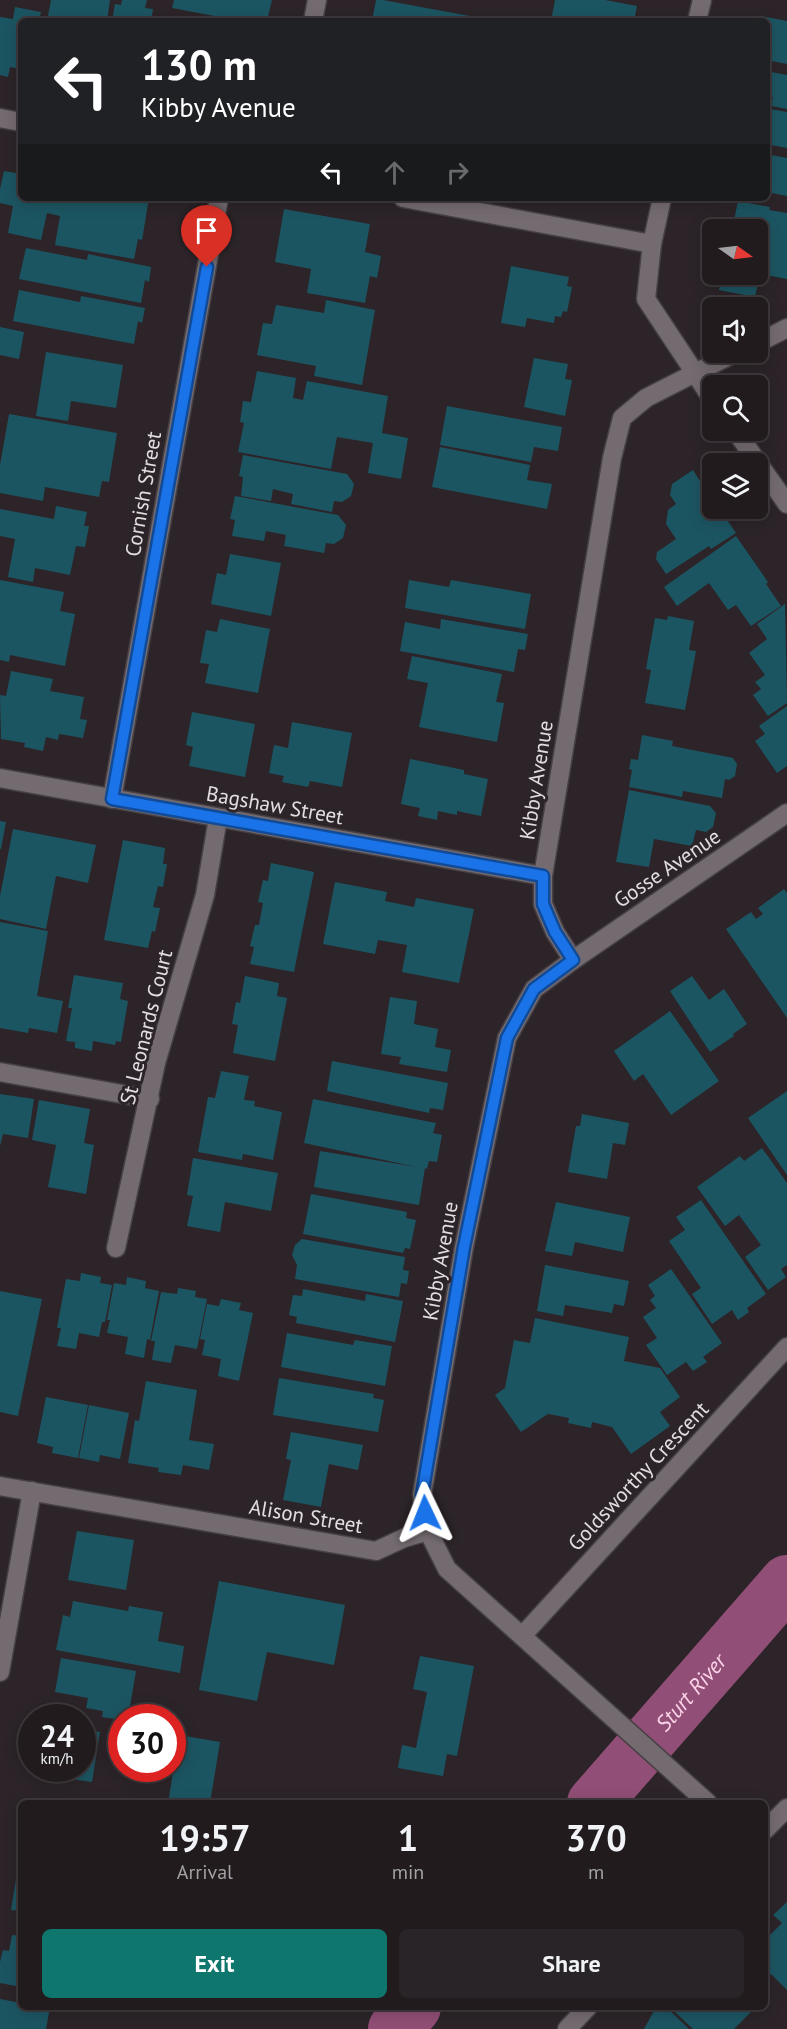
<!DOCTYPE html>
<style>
body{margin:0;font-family:"PT Sans",sans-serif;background:#292427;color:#f1f3f6;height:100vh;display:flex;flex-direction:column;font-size:22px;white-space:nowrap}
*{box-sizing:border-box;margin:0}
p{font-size:20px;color:#a2a1a4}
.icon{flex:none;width:33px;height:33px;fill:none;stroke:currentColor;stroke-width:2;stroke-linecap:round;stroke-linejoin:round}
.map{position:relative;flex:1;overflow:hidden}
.details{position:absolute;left:18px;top:1800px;width:750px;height:210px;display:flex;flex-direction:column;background:#211b1e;border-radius:9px;box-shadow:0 3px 15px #0003,0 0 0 2px #3e393c}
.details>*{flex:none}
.banner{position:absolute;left:18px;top:18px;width:752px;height:183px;border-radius:9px;box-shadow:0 3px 15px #0003,0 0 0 2px #3e393c;background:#202124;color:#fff;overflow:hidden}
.needle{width:39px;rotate:104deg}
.controls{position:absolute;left:702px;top:219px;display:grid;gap:12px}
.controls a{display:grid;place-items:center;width:66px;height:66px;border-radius:9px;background:#211b1e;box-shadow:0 3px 15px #0003,0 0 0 2px #3e393c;font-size:30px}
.speed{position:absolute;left:18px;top:1704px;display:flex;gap:12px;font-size:30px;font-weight:700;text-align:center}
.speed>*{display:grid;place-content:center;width:78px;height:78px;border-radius:50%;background:#211b1e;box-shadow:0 3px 15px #0003,0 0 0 2px #3e393c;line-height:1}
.speed small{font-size:15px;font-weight:400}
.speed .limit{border:9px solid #d22;background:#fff;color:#111}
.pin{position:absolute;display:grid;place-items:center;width:51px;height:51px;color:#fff;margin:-62px -26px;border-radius:50% 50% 50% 0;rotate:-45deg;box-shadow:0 0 6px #0007}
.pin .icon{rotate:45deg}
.me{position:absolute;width:66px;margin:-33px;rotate:358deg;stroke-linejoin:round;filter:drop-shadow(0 0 4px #0008)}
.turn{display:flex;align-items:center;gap:21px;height:126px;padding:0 24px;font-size:27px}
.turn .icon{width:78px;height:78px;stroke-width:2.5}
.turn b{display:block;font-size:42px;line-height:51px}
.lanes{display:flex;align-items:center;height:57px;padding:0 24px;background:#0003;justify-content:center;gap:30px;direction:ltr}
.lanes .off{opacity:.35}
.eta{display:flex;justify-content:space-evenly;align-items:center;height:102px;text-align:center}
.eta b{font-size:36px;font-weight:600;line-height:42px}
.primary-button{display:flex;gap:12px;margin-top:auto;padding:12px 24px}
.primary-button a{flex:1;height:69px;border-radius:9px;background:#0f766e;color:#fff;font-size:24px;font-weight:600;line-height:69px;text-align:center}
.primary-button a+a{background:#292427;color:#f1f3f6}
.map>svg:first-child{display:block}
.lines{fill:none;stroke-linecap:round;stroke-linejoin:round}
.river{stroke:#914e76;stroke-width:54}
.building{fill:#1c5562}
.street-casing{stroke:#463f43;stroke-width:21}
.street{stroke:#746b70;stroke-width:18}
.route-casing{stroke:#114b97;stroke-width:15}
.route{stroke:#1a73e8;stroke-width:10}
.labels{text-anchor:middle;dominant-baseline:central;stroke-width:6;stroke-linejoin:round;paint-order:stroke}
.street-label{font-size:21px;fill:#e3dde0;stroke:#2c2428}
.water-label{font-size:22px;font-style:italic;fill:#fcd4e9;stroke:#2c2428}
</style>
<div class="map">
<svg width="787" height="2029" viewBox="0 0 787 2029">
<rect width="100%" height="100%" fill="#2c2428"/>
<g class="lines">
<g class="river">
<path id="s1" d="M594,1803L787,1582"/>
<path d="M395,2029L414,2007"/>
</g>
</g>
<g class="building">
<path d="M51,0H110L107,21H47Z"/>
<path d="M122,0H147L145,8L153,9L151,21H112L115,4L121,5Z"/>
<path d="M174,0H272L267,21H241L172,8Z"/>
<path d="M376,0H383L486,19V21H372Z"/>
<path d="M555,0H605L637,6L634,21H551Z"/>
<path d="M15,7L41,12L39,21H21V69L10,67L8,77L0,75V17L13,19Z"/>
<path d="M761,16L787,21V64L766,60L768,39L766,38V21H760Z"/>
<path d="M766,71L787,75V109L771,106L773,97L766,96Z"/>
<path d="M770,109L787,112V148L766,144V120Z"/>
<path d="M766,154L787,158V196L766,192Z"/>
<path d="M4,171L21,174V198H149L142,240L138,239L134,259L55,245L60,216L47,213L41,240L8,233L13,206L0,203V189Z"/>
<path d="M738,201L770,207L769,210L787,213V279L760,274L755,297L719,290L722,274H758V230H730L731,225H733Z"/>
<path d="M284,209L370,224L365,252L381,256L377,278L370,276L365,303L307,293L311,269L275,262Z"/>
<path d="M26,248L87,260L88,254L151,267L149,282L145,280L141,303L19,279Z"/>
<path d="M511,266L569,277L567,286L572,287L567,312L563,311L561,317L555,316L554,323L527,318L525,327L501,323Z"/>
<path d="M19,290L80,302L81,296L145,308L142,323L138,321L134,344L13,321Z"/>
<path d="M326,300L375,310L362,385L314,376L316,366L257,355L263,323L272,324L276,305L324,313Z"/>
<path d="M0,327L24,332L19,359L0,355Z"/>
<path d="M46,352L123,365L116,408L71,401L68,421L36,416Z"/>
<path d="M534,358L568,364L565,379L572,380L565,416L524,407Z"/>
<path d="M257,371L296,378L293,398L303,400L307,381L388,396L382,433L408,438L401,479L368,473L373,443L337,437L331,469L238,452L244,423L240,422L243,401L251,402Z"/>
<path d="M447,406L562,427L558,451L534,447L531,462L440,445Z"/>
<path d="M9,414L117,433L109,482L102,481L99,497L45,487L43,501L0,493V465Z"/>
<path d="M440,447L530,465L527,480L552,484L547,509L432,487Z"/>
<path d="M243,455L347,474L354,484L351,496L342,502L334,501L332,512L291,504L293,494L273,489L271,501L241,496L243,477L239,476Z"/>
<path d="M693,470L702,484L705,482L712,493L710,495L712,498V508H719L736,533L711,549L709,546L666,574L656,559L657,552L676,539L666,524L668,510L676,504L670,495L672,484Z"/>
<path d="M235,496L338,515L346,525L343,538L334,544L326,543L324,553L284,546L286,535L266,531L264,541L232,536L235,520L230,519Z"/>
<path d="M56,506L87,512L84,526H89L85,547L76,546L70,575L35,568L33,582L8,577L15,539L0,536V509L54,519Z"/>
<path d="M736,536L768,582L766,584L781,606L751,626L736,605L728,610L709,583L677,606L664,587Z"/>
<path d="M230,554L281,563L271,616L211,604L217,573L226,575Z"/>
<path d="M0,580L64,592L60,611L75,614L65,666L10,655L9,662L0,660Z"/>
<path d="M409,580L449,587L451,580L531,594L525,629L405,608Z"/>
<path d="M785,604L787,703L768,716L753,695L761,689L755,682L765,675L749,653L767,639L757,624Z"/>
<path d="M668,616L694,621L689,650L696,651L685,710L645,703L651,670L646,669L655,618L667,620Z"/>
<path d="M220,619L270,629L258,693L205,683L209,664L200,663L206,630L217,632Z"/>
<path d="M441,619L528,634L525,650L518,649L514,672L400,651L405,622L440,629Z"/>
<path d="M412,656L502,674L496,702L504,703L497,742L419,727L428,683L407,679Z"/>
<path d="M11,671L53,679L50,691L84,697L80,719L87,720L83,738L59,734L58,740L46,737L43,751L24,747L25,743L1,739L0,695L6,696Z"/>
<path d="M787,706V766L777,773L755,741L765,734L759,726Z"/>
<path d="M192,712L255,724L245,777L189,766L193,747L186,745Z"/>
<path d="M292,722L352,733L342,787L310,781L308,787L282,782L284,776L269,773L274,745L288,748Z"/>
<path d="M642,735L673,741L672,746L733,758L737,764L735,776L729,780L725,779L722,798L683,791L682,797L629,787L632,770L629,769L631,759L638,760Z"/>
<path d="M410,759L464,770V774L488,779L481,816L457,811V815L438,811L437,820L418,816L420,808L401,804Z"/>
<path d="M629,790L710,806L716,813L713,827L706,832L696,830L692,846L654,839L649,867L616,862Z"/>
<path d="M0,821L6,822L1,849H0Z"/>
<path d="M13,829L96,845L88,883L56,876L46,929L0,919V896Z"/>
<path d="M123,840L165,848L163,864H167L163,887L158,886L153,907L160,908L155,932L152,931L148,948L104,940Z"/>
<path d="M271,863L314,872L294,972L250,964L254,947L250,946L255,925H259L263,903L258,902L263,880L268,881Z"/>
<path d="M335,882L387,892L385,901L414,907L416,898L474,909L459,983L402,972L407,945L378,940L375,954L323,944Z"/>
<path d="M784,889L787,893V1018L726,929L751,912L756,919L763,914L758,908Z"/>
<path d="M0,922L48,931L37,996L63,1001L57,1033L29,1028L28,1033L0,1028Z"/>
<path d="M74,975L123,983L120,999L128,1001L121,1042L116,1041L115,1045L93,1041L92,1051L75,1048V1042L66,1041L72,1008H68Z"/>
<path d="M245,976L279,983L277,996L287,998L275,1061L233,1053L238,1025L232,1024L236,1002L240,1003Z"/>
<path d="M692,976L709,1000L724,989L747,1024L733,1034L734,1036L710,1052L670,991Z"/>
<path d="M390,997L417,1001L414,1024L438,1029L435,1047L451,1050L447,1072L399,1064L401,1057L381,1054Z"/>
<path d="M670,1011L719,1081L671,1115L643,1074L634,1081L614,1051Z"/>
<path d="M332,1061L448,1083L443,1110L430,1108L429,1113L327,1091Z"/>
<path d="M221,1071L249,1076L244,1100L255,1101L254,1106L282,1112L273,1160L243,1154L242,1160L198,1152L208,1097L215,1098Z"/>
<path d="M787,1091V1175L748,1118Z"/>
<path d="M0,1094L34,1099L28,1138L3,1134L0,1146Z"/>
<path d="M313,1099L436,1123L433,1133L442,1135L437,1162L429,1161L427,1169L425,1168L419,1205L314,1187L320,1151L417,1167L304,1143Z"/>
<path d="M39,1100L90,1109L84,1143L94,1145L86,1194L48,1187L56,1145L32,1140Z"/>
<path d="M582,1114L629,1123L625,1145L613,1143L607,1179L568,1172L576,1126H580Z"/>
<path d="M762,1148L787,1183V1265L781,1269L786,1277L768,1290L745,1257L761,1245L739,1215L725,1226L697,1187L740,1156L744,1161Z"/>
<path d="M193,1158L278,1173L271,1211L225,1202L220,1232L187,1226L193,1196L187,1195Z"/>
<path d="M311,1194L407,1212L406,1218L416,1220L410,1249L405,1248L403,1253L303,1234Z"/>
<path d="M701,1200L766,1294L747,1308L749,1312L738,1320L732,1310L712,1324L692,1294L701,1288L669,1241L685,1230L676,1217Z"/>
<path d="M556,1202L630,1217L623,1252L575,1242L572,1256L545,1251Z"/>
<path d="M302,1239L405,1257L403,1270L409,1271L407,1284L401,1283L399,1297L295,1279L297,1265L292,1255L295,1245Z"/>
<path d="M545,1265L629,1281L624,1306L614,1304L612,1313L565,1305L563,1316L537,1311Z"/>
<path d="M671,1269L722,1343L703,1357L707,1362L693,1371L686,1362L667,1375L646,1345L657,1338L643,1317L656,1308L650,1300L655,1296L648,1285Z"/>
<path d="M81,1273L101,1277L100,1283L112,1285L105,1322H102L99,1337L79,1333L76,1349L57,1346L61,1328H57L66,1279L80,1281Z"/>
<path d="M127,1277L146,1281L145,1288L159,1291L150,1340L147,1339L144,1358L125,1354L128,1337L107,1333L110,1320H107L114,1283L126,1285Z"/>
<path d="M178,1288L196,1291L195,1297L207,1299L197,1349L175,1345L171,1363L152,1360L155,1341H151L161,1292L177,1294Z"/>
<path d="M303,1289L365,1301L366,1294L403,1301L395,1342L296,1323L297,1317L289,1315L293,1295L302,1296Z"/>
<path d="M0,1291L42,1299L18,1416L0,1412Z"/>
<path d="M221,1299L241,1303L239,1310L253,1313L239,1381L218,1376L221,1359L202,1355L205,1340L200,1339L207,1304L219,1306Z"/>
<path d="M535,1318L629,1337L624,1361L660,1368L680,1397L660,1412L670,1426L631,1454L612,1427L592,1422L591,1428L568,1423L569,1418L548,1414L521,1432L495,1395L505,1388L514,1340L530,1343Z"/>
<path d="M287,1333L353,1345L355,1340L392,1346L385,1386L281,1367Z"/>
<path d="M279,1378L374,1394L373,1398L384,1400L378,1432L273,1415Z"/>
<path d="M146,1381L197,1390L189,1440L214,1444L209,1470L183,1465L181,1475L158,1472L159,1468L128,1463L135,1420L139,1421Z"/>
<path d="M46,1397L88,1405L78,1458L52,1453L53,1447L37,1443Z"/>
<path d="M89,1405L129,1413L120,1459L100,1455L99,1462L79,1458Z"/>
<path d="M291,1432L363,1445L358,1470L329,1464L321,1507L283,1500L291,1460L286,1459Z"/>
<path d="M77,1531L134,1540L126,1590L68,1580Z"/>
<path d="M219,1581L345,1605L334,1665L267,1652L257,1701L199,1690Z"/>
<path d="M73,1601L128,1611L129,1606L163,1612L158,1641L184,1646L180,1673L56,1650L63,1615L70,1617Z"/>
<path d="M420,1656L474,1666L457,1756L447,1754L443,1776L398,1768L402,1745L416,1748L427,1692L413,1689Z"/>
<path d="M61,1658L136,1671L128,1718H122V1720L102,1717L103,1711L86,1708L88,1698L55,1692Z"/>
<path d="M82,1729L100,1732L92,1782L34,1774L35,1768H82Z"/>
<path d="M179,1735L220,1742L210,1803H168Z"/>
<path d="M20,1855H21V1911L11,1910Z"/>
<path d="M787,1902V1990L771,1974L765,1980V1935L767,1938L782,1923L773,1915Z"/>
<path d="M12,1935L21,1936V1987L0,1983V1962L3,1950L9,1951Z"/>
<path d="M0,1999L21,2003V2007H50L46,2029H0Z"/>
<path d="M656,2007H666L689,2029H644Z"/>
<path d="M680,2007H756L734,2029H693L675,2012Z"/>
</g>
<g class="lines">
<defs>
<g id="street">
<path d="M313,21L317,0"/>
<path d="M697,21L702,0"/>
<path d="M0,118L21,122"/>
<path d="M403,198L652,244"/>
<path d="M662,198L652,244L646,299L695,373L646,398L622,418L612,458L543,876V904L555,932L573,960L534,989L507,1038L464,1247L422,1495L428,1531L447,1569L708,1803"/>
<path d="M758,343L787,328"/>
<path d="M712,399L695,373L737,352"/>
<path d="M735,430L787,504"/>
<path d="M0,778L543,876"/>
<path d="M112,799L219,198"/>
<path d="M573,960L787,813"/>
<path d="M0,1072L150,1099"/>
<path d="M116,1248L156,1063L205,895L218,818"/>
<path d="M0,1486L376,1551L404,1538L428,1531"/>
<path d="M522,1636L787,1347"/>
<path d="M0,1672L32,1491"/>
<path d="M765,1830L787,1808"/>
<path d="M567,2029L588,2007"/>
</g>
</defs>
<use href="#street" class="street-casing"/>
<use href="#street" class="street"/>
</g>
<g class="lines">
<defs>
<path id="route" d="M207,267L112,799L543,876V904L555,932L573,960L534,989L507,1038L464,1247L422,1495L425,1513"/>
</defs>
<use href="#route" class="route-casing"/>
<use href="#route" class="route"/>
</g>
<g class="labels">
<g class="street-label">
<text transform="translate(143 494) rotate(-80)">Cornish Street</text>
<text transform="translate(536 780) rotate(-81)">Kibby Avenue</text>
<text transform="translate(275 805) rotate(10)">Bagshaw Street</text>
<text transform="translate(667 868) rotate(-34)">Gosse Avenue</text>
<text transform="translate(146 1027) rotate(-76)">St Leonards Court</text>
<text transform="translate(440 1261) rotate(-80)">Kibby Avenue</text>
<text transform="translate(638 1476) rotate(-47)">Goldsworthy Crescent</text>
<text transform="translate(306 1516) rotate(10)">Alison Street</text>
</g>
<g class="water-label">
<text stroke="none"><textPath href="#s1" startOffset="147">Sturt River</textPath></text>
</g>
</g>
</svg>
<div class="controls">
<a><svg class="needle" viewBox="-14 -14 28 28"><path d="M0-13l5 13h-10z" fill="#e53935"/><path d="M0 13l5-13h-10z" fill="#a2a1a4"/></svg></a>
<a><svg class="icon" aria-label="sound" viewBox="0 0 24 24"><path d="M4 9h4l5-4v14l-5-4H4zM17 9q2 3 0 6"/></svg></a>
<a><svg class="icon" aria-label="search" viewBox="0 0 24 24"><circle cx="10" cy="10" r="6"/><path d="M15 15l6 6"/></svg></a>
<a><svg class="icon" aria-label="layers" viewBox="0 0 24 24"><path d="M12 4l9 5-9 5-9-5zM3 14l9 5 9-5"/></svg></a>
</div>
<div class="speed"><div>24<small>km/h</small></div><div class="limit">30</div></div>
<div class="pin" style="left:207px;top:267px;background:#d93025"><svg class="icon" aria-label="arrive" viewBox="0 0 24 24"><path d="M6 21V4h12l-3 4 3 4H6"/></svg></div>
<svg class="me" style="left:425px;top:1513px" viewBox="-20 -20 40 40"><path d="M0-17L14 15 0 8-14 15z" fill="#1a73e8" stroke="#fff" stroke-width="4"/></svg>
<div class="banner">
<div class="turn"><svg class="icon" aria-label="left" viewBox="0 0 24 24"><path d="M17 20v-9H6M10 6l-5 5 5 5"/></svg><div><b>130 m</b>Kibby Avenue</div></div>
<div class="lanes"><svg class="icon" aria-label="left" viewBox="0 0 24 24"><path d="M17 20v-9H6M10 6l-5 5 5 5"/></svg><svg class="icon off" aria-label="ahead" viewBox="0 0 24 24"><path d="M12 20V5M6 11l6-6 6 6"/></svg><svg class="icon off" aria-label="right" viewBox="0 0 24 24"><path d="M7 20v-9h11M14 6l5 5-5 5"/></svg></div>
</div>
<section class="details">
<div class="eta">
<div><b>19:57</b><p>Arrival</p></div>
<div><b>1</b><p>min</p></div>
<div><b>370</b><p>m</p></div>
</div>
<div class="primary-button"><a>Exit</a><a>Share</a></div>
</section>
</div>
